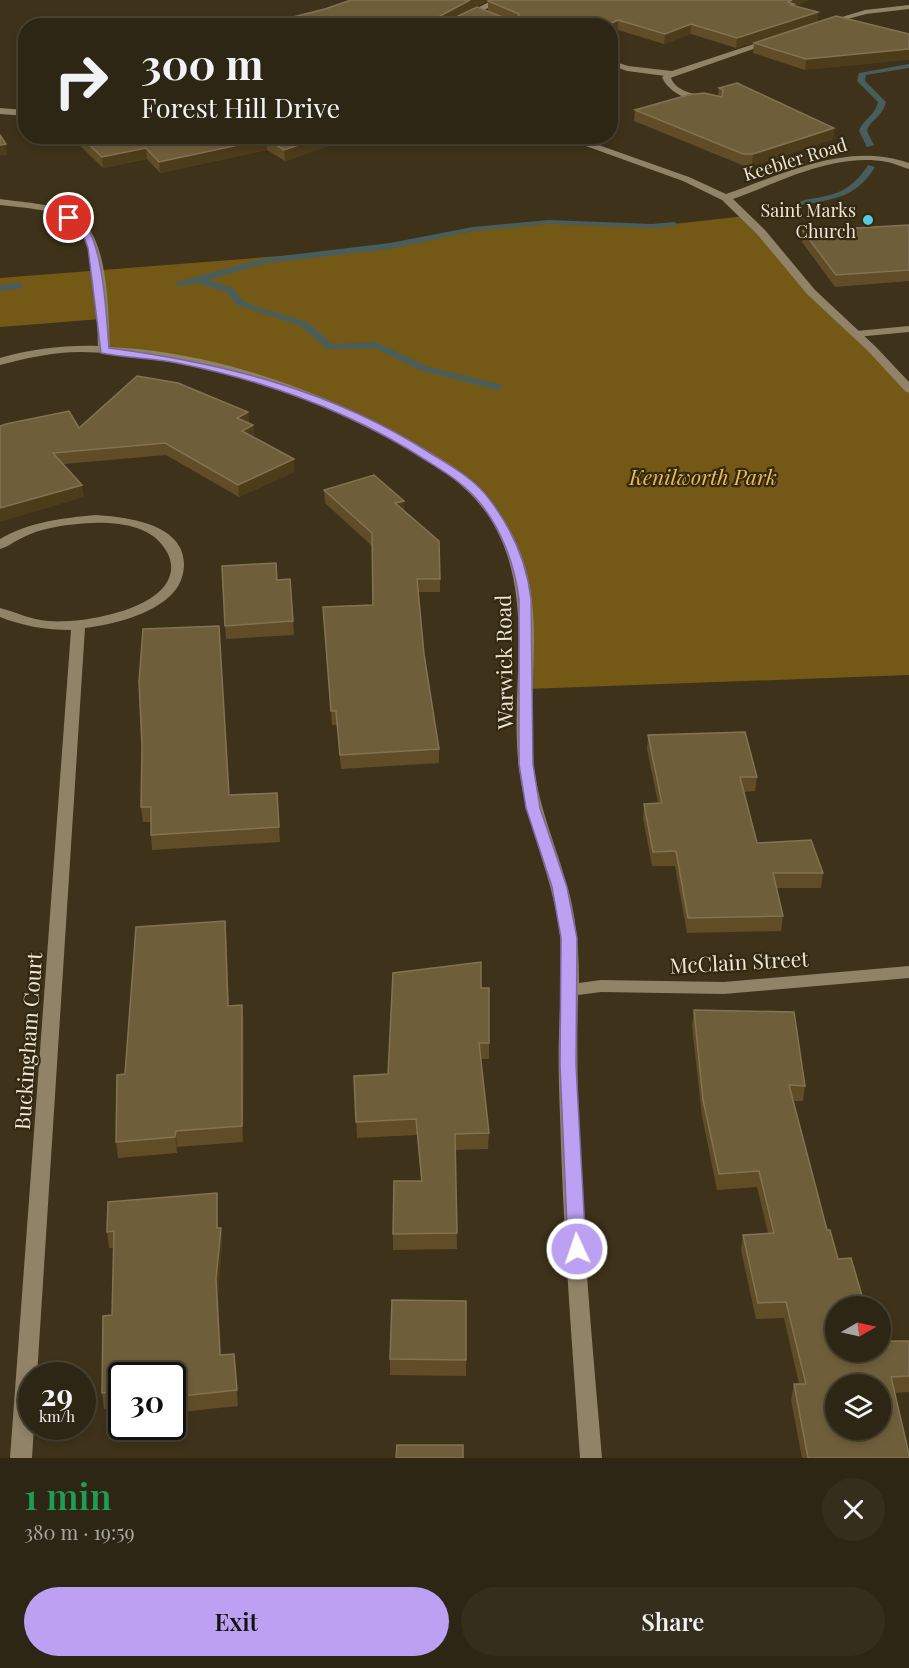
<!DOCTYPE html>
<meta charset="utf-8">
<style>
body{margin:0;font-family:"Playfair Display",serif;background:#362e1d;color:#f1f3f6;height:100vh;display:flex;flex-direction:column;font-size:22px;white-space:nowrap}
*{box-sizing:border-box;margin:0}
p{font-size:20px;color:#a7a5a0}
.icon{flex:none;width:33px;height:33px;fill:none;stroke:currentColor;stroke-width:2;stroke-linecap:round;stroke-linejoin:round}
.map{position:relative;height:1458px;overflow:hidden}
.drawer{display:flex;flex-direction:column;background:#2e2614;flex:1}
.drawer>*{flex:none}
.guide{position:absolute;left:18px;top:18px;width:600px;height:126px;border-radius:24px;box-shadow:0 3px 9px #0003,0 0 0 2px #494334;background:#2e2614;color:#f1f3f6;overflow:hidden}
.needle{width:39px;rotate:81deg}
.controls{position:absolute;left:825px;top:1296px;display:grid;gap:12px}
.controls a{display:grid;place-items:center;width:66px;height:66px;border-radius:50%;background:#2e2614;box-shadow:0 3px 9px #0003,0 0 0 2px #494334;font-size:30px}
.speed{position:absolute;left:18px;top:1362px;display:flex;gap:12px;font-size:30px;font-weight:700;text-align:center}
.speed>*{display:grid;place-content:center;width:78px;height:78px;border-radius:50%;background:#2e2614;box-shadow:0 3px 9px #0003,0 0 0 2px #494334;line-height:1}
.speed small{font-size:15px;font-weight:400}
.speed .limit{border:3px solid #111;border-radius:9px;background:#fff;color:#111}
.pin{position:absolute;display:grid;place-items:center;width:51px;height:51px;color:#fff;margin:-26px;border:3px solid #fff;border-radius:50%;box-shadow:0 2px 6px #0007}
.me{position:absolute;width:66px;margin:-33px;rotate:357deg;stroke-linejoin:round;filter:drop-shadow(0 0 4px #0008)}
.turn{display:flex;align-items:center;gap:21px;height:126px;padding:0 24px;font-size:27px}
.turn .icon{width:78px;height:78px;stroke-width:2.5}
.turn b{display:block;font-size:42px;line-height:51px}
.round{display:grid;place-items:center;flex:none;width:63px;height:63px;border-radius:32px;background:#362e1d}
.headline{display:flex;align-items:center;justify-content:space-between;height:102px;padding:0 24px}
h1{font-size:36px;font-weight:600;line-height:45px;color:#1e9e55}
.primary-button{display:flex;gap:12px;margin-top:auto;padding:12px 24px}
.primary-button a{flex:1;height:69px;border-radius:36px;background:#bca0f2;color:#111;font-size:24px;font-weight:600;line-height:69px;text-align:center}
.primary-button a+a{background:#362e1d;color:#f1f3f6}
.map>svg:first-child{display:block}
.green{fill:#745816}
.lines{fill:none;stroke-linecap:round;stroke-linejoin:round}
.stream{fill:#475e5d;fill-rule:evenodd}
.lane{fill:#908368;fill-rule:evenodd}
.street{fill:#908368;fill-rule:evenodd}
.wall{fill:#604d27}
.shaded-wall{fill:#4c3c1a}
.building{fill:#6f5e3a;stroke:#837353;stroke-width:1.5;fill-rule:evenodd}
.route{fill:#bca0f2;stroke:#7a689d;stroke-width:1.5}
.poi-dot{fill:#53cbda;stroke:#332810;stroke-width:2}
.labels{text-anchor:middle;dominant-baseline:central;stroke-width:4.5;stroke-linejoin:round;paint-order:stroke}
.far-street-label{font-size:18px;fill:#eee6d8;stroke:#332810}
.far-poi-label{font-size:18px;fill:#eee6d8;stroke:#332810;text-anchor:end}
.park-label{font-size:21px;font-style:italic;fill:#ecbb52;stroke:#332810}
.street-label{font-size:21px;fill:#eee6d8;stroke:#332810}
</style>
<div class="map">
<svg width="909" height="1458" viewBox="0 0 909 1458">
<rect width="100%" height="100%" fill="#3e321a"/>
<path class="green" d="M745,216L909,389V675L527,689L522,575L474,488L374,424L307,394L198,364L104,350L101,319L0,327V278L369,249L513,224H674Z"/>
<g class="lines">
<g class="stream">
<path d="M909,64V68L866,75L865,81L886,102C882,118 870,120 867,131L874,145L867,147L859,131C863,119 875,116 878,102L857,81L859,73Z"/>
<path d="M868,165L875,167C856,198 834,199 801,205L797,203C804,199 813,199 821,197C843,193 856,184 868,165Z"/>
<path d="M549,220L652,224L674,222L678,224L674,226L652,228L549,224L473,231L390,249L266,263L207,280L233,288L243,301L254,306L307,322L332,344L376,342L426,366L501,385L503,387L498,390L420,370L375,348L327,349L301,326L237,305L227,292L197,283L178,286L174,283L265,258L390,243L473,227Z"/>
<path d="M19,283L22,284V288L0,291V285Z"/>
</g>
<g class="lane">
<path d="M673,71L677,74L671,78C676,92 696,94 709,98V102C692,103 668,93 662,77Z"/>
<path d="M909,326V332L856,337L850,334L856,331Z"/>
</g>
<g class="street">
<path d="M493,0H503L454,26H442Z"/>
<path d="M909,5V9L866,14L826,25L822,23L865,10Z"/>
<path d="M769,39L776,41L673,77L627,71L610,65V60L628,66L672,71Z"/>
<path d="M0,108L26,110V116L0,114Z"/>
<path d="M558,136H573L689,177L726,194C784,174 847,141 909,163V169C902,167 894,163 887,162C835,152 780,182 733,199L765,230L815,290L876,347L909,382V393L905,391L868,351L807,294L757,234L722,200L683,181Z"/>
<path d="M0,199C25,203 60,203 80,219C109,241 108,313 110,347C210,352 311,386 398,434C426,449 455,465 478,487C498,507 512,531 522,557C546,625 525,698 534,768C540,812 559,853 570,896C577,925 579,954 579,983L601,980L724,982L909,966V978L724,994L601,992L578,995C574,1150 589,1304 602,1458H580C572,1344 563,1229 560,1115C559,1088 558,1060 559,1033C560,1001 563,968 560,936C554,878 526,826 519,769C509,688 536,603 495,527C474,487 432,462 394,441C298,389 191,354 81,352C53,352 27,358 0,365V358C32,349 64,345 98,346C97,316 99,241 72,222C52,208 23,208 0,205Z"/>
<path d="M96,515C125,517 183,523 184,563C184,574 181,584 173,593C152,615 115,624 85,628L37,1376H32V1426H34L32,1458H10L71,630C46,630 23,626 0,617V608C16,612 31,620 48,621C80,624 160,611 170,575C173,566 170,556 165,549C147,519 98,521 68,525C52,527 34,531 20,539C13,542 8,547 0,549V539C29,522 62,518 96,515Z"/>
</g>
</g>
<g class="wall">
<path d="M351,0H489L453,18H506L488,11V1L797,7L818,12L817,22L736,48L691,34L664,44L618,30L610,33V26H273V22L325,9Z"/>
<path d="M836,16L805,70L753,53L754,43Z"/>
<path d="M719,88L834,128L833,139L752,166L742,165L634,121L635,110L718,96Z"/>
<path d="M70,136H357L285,161L267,150L160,173L147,159L103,168Z"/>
<path d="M909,225V281L835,287L802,242L803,231Z"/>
<path d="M248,412L249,424L253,425L254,438L294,472L239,497L166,455L64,464L84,497L0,426L79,428Z"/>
<path d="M324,490L404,511L440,579V592H418L424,654L439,749V763L341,769L337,725H332L323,607L373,605L372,546L325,503Z"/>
<path d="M290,579L294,635L226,639L225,626L277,580Z"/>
<path d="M648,735L757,777L755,791L744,792L757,843L823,873L821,888H776L783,916L781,931L687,933L675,866H652L643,818L644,804L658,803L647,749Z"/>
<path d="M277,793L280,842L152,850L151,835V822H143L141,807L229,795Z"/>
<path d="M226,936L229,1006L242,1005L244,1021L243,1142L177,1147V1153L118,1158L116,1142L125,1074Z"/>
<path d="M481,988L489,1043V1059H480L489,1133L488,1149L455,1150L457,1249L393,1250V1234L421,1181L417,1135L357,1138L354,1076L388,1074Z"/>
<path d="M694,1010L805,1086L803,1101H793L836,1352L909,1341V1392L895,1393L909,1458H802L791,1400L794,1384H799L784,1318L756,1319L741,1250L743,1235L768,1233L757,1187L717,1190L702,1116L692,1026Z"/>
<path d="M218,1209V1228H221L222,1244L218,1295L221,1355L234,1354L238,1406L172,1413V1376H122V1407L104,1409L102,1393L112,1315L114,1248H109L107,1232Z"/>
<path d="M466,1301V1376L390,1375V1359Z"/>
</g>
<g class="shaded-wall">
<path d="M470,0H489L440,26V16Z"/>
<path d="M792,0H809L794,8L788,2Z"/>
<path d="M818,12L817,22L736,48L737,38Z"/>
<path d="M618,20V30L610,33V26H606Z"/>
<path d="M691,24V34L664,44L665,34Z"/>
<path d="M909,49V60L805,70L806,59Z"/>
<path d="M834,128L833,139L752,166L753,154Z"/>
<path d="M325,136H357L285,161L284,150Z"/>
<path d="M266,139L267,150L160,173L159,162Z"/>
<path d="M6,144L7,155L0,156V145Z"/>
<path d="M146,148L147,159L103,168L102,157Z"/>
<path d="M248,412L249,424L237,418Z"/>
<path d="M253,425L254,438L242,431Z"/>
<path d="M294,459V472L239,497L238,485Z"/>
<path d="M82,485L84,497L0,522V508Z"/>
<path d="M404,501V514L395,503Z"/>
<path d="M225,921L226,936L229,1022L228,1006Z"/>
<path d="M242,1005L244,1021L243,1142L242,1126Z"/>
<path d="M176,1131L177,1147V1153L175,1137Z"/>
<path d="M217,1193L218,1209L219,1244L217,1228Z"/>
<path d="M221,1228L222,1244L218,1295L222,1372L220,1355L216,1279Z"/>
</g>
<g class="building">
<path d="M351,0H470L440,16L442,18H454L477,7L505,18H518L519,14L488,1L490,0H792L788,2L794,4L791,5L818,12L737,38L691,24L665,34L618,20L606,26H282L273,22L325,9Z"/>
<path d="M836,16L909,34V49L806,59L754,43Z"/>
<path d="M737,83L834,128L753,154H743L635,110L688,95L704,93L722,97L723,90L719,88Z"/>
<path d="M0,135L6,144L0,145Z"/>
<path d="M80,136H325L284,150L266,139L159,162L146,148L102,157Z"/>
<path d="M909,225V270L836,275L803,231Z"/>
<path d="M137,376L178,383L248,412L237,418L253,425L242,431L294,459L238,485L165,443L53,453L82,485L0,508V426L6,424L69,411L79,428Z"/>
<path d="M374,475L404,501L395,503L439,541L440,579H417L424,654L439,749L340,755L336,711H331L323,607L373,605L372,533L324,490Z"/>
<path d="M276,563L277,580L290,579L293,621L225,626L222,566Z"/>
<path d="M219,626L229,795L277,793L279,827L151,835V807H141L142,746L139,682L143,629Z"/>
<path d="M745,732L757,777H740L757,843L811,840L823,873H773L783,916L688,918L676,851L653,852L644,804L662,803L648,735Z"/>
<path d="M225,921L228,1006L242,1005V1126L176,1131L175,1137L116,1142L117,1075L125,1074L136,927Z"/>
<path d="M481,962V988H489V1043H479L489,1133L455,1134L457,1233L393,1234L394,1181H422L416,1119L356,1122L354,1076L388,1074L393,973Z"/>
<path d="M694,1010L794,1012L805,1086L789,1085L827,1230H830L838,1259L851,1258L865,1306H836V1352H880V1341H909V1376L891,1377L909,1454V1458H808L794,1384H806L786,1302L758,1303L743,1235L774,1233L759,1171L719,1174L703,1100ZM836,1384H880V1430H836Z"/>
<path d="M217,1193V1228H221L216,1279L220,1355L234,1354L237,1390L172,1397V1376H122V1402L121,1391L102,1393L103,1316L112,1315L114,1231L107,1232L108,1202Z"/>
<path d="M392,1300L466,1301V1360L390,1359Z"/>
<path d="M397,1445H463V1458H396Z"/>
</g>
<path class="route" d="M66,216C105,211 106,321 109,348C223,363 332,390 430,453C451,466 475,479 490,500C512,529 527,564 531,599L533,764L540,808L567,887L577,938L576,1065L586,1249L583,1254L577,1256L571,1254L568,1249L560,1065L561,938L552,887L526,808L519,764V599C515,566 502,530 480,503C466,485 446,473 427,461C350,411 267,381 177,363C152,358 126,358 101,353L88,248L82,232L66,220Z"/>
<circle class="poi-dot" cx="868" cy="220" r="6"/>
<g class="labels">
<g class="far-street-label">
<text transform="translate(795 159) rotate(-17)">Keebler Road</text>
</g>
<g class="far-poi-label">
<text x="856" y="210">Saint Marks<tspan x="856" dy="21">Church</tspan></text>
</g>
<g class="park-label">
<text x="703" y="476">Kenilworth Park</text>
</g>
<g class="street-label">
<text transform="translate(503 662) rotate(-91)">Warwick Road</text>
<text transform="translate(739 961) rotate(-3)">McClain Street</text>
<text transform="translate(27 1041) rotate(-86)">Buckingham Court</text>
</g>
</g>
</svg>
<div class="controls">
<a><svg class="needle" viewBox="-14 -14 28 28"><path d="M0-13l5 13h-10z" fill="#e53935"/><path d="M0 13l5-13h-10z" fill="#a7a5a0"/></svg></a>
<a><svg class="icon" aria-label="layers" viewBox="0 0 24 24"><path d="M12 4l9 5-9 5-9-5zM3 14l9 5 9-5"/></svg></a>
</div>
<div class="speed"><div>29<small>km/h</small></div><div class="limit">30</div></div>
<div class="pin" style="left:69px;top:218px;background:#d93025"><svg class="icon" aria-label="arrive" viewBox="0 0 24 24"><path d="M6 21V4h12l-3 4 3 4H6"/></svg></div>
<svg class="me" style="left:577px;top:1249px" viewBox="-20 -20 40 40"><circle r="17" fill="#bca0f2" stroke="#fff" stroke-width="3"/><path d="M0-11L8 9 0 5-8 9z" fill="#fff"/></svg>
<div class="guide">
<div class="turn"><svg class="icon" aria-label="right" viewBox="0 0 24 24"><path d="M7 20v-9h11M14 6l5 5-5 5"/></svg><div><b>300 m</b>Forest Hill Drive</div></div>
</div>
</div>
<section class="drawer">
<div class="headline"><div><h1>1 min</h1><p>380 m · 19:59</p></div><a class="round"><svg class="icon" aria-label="close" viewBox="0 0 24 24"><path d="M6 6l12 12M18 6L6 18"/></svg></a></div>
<div class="primary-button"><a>Exit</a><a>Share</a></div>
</section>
